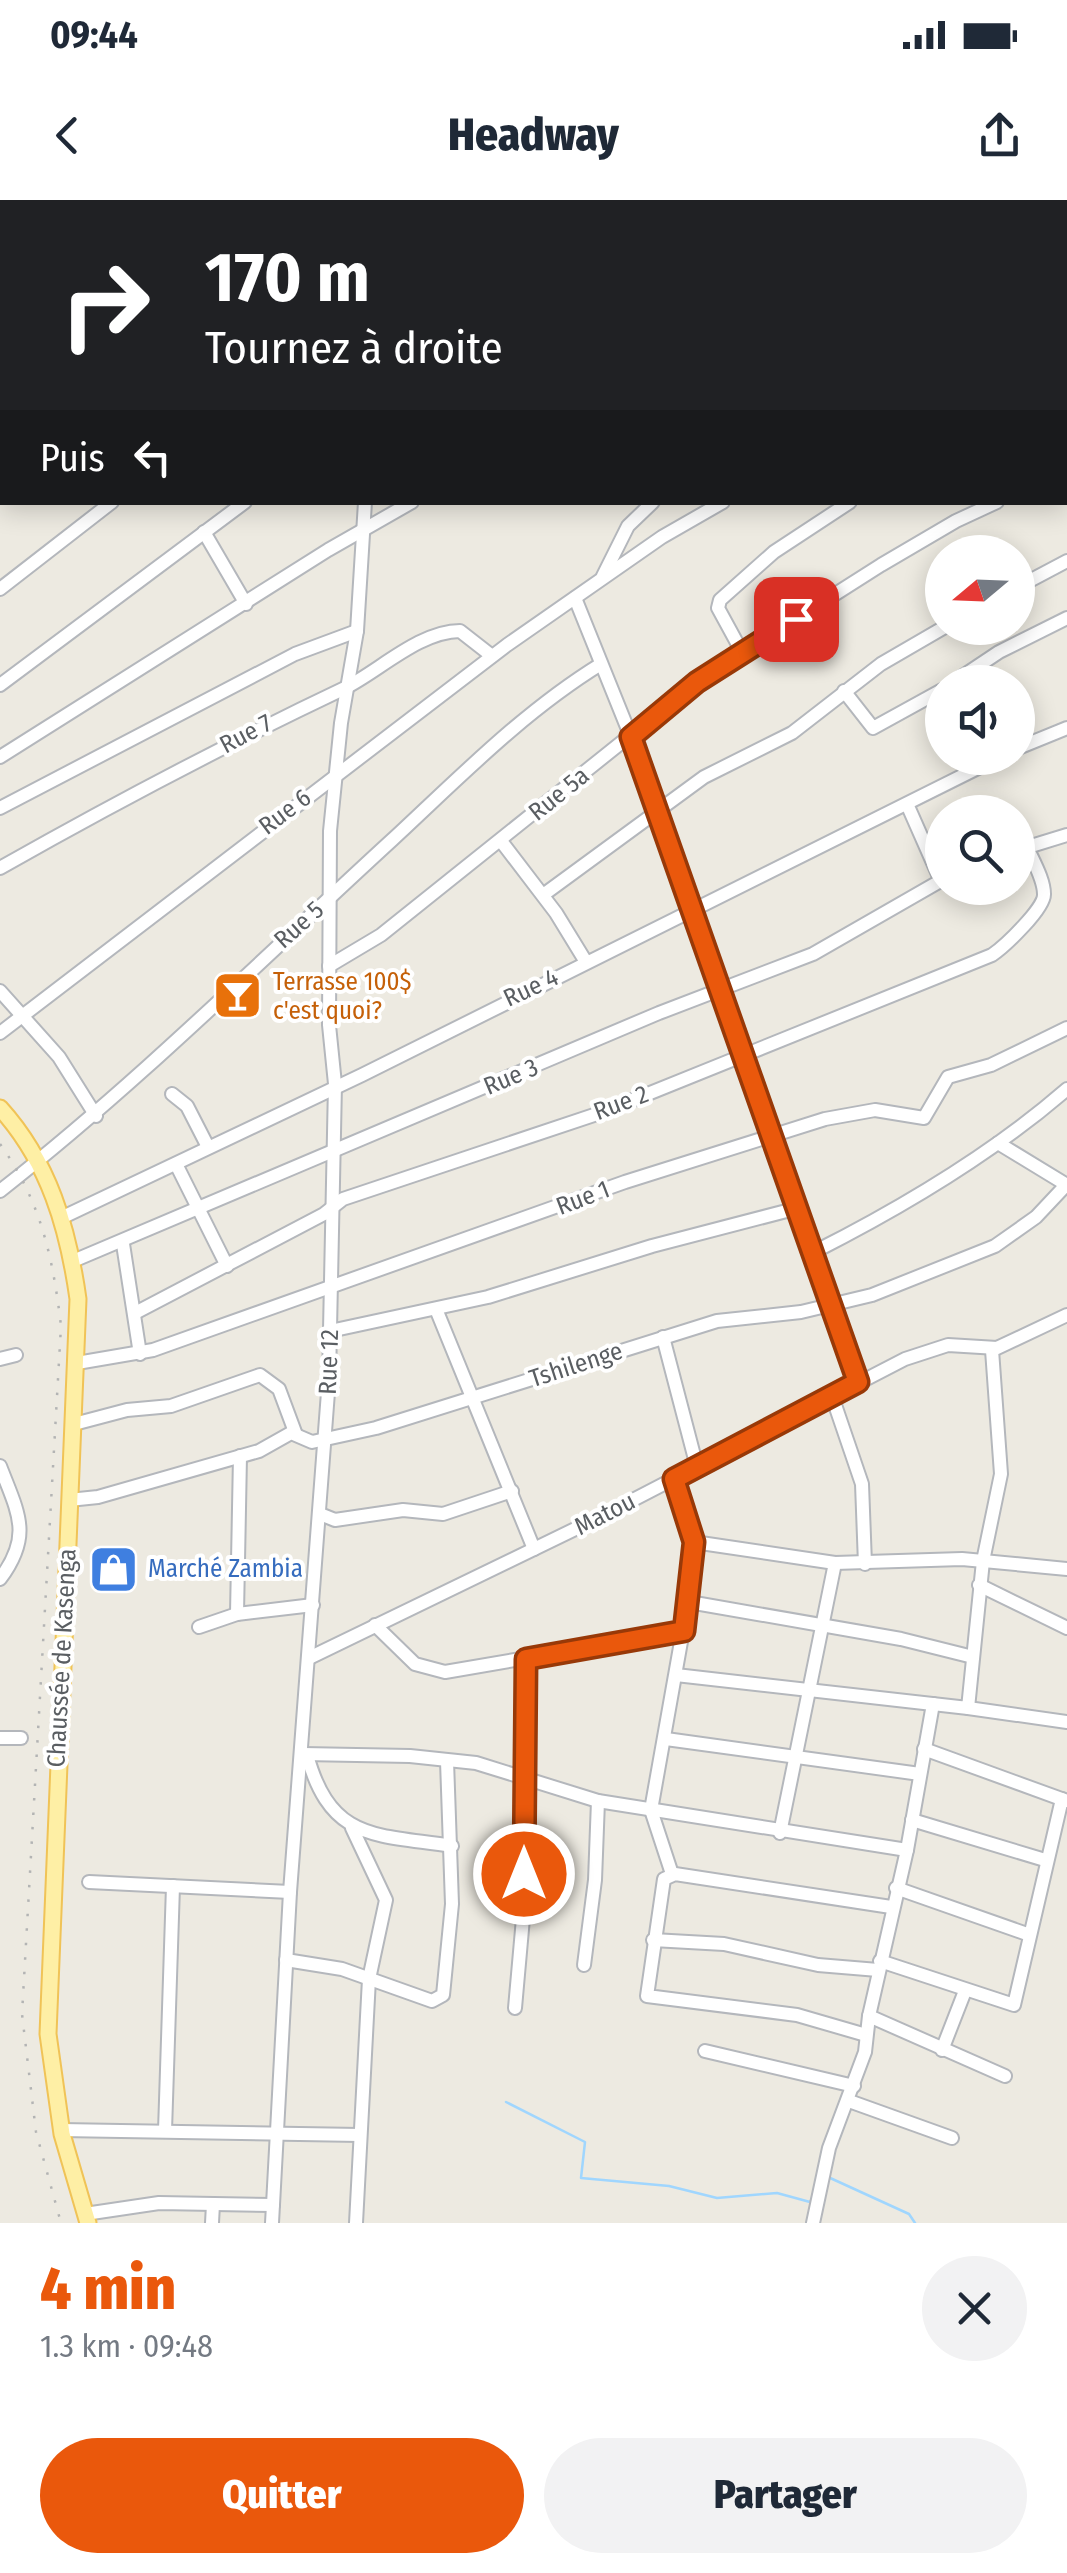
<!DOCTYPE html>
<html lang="fr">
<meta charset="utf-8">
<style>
body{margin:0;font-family:"Fira Sans Condensed",sans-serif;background:#f2f2f3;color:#1f2937;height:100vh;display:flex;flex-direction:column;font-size:38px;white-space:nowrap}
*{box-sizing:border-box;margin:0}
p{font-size:32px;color:#747a83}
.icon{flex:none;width:55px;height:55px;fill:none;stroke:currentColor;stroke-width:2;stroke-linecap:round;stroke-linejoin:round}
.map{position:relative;height:2023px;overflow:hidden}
.details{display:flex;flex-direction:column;background:#fff;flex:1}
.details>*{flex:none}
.guide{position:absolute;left:0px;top:0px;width:1068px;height:305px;box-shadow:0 5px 25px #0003;background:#202124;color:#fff;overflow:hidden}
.needle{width:65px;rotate:251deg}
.fabs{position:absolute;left:925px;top:335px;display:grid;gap:20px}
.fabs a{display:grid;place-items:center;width:110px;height:110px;border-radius:50%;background:#fff;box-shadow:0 5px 25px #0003;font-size:50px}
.pin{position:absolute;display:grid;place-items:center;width:85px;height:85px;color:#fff;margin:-42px;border-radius:20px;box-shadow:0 5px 15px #0006}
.me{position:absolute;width:110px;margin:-55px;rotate:0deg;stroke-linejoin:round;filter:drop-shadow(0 0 8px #0008)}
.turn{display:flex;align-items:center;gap:35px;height:210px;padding:0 40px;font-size:45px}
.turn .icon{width:130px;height:130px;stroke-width:2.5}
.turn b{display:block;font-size:70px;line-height:85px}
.then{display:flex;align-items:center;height:95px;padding:0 40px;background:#0003;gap:20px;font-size:38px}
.round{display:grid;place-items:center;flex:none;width:105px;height:105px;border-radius:52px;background:#f2f2f3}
.overview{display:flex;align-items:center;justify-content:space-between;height:170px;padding:0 40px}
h1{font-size:60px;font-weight:800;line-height:75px;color:#ea580c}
.action{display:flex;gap:20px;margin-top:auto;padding:20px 40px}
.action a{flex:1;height:115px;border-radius:60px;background:#ea580c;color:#fff;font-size:40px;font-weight:800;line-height:115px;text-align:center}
.action a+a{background:#f2f2f3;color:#1f2937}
.status{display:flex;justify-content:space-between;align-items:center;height:70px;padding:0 50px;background:#fff;direction:ltr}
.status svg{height:28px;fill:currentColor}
header{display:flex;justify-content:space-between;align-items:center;height:130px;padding:0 40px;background:#fff;font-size:45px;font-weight:800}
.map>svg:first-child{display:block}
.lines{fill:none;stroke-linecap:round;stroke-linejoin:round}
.stream{stroke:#a0d6fe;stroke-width:2.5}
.minor-casing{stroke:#b4b7bc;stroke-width:16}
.major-casing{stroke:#f0c357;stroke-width:19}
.minor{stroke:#fff;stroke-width:12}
.major{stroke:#feefa5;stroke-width:15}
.rail{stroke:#b3b4b4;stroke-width:2.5;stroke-dasharray:2.5 12;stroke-linecap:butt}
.route-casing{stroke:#983908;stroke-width:25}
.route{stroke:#ea580c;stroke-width:18}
.labels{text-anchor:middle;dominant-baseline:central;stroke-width:8;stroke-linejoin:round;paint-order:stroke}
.street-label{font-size:25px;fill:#5a5e62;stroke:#fff}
.food-label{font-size:25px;fill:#c56008;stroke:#fff;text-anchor:start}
.shop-label{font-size:25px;fill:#366cbe;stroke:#fff;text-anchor:start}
</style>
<div class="status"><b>09:44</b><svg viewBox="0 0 49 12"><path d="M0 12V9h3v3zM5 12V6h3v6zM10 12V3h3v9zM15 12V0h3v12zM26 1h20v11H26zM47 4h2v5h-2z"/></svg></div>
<header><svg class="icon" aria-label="back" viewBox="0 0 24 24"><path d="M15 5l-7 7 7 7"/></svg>Headway<svg class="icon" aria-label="share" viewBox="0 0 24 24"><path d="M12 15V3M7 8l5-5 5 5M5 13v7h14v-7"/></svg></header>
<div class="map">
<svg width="1067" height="2023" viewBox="0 0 1067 2023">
<rect width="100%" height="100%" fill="#edeae1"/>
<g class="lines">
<g class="stream">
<path d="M506,1902L585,1942L581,1978L669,1986L717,1998L777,1993L810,2002L812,1998"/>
<path d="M828,1977L909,2014L915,2023"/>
</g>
<defs>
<g id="minor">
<path d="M144,0L145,2"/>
<path d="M317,0V2"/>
<path d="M575,0L576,2"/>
<path d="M937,0L941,2"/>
<path d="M125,2L128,0"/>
<path d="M199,2L200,0"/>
<path d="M264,2L268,0"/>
<path d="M366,2V0"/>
<path d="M498,2L502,0"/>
<path d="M726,2L730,0"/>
<path d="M907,2L908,0"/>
<path d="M0,11L2,15"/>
<path d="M0,39L2,31"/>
<path d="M0,49V58"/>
<path d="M1065,80L1067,82"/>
<path d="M1065,101L1067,99"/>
<path d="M1065,197L1067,196"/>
<path d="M0,218H2"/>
<path d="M0,272L2,269"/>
<path d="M1065,275L1067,274"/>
<path d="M204,332L246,404"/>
<path d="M603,376L628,326L653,302"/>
<path d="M1018,387L1067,361"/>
<path d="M0,389L112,302"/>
<path d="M575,398L631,537L859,1182"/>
<path d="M742,452L718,408L720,400L774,352L850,302"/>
<path d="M954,482L999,452L1067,418"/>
<path d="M0,485L245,302"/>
<path d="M844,491L873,528L942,490"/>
<path d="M1018,548L1067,528"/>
<path d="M0,557L328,350L412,302"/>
<path d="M907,604L941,681"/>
<path d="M0,608L295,454L357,431"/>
<path d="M501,641L556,713L586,762"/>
<path d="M1018,650L1067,635"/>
<path d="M0,668C113,604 227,544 345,488C379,471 420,431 460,431L492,456"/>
<path d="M543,695L704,577L792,533L881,464L943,428"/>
<path d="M329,766L381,735L697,482L881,365L956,321L997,302"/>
<path d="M0,791L59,857L96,916"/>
<path d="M0,833L507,445L662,337L723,302"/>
<path d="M172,894L187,906L207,945"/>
<path d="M998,943L1067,985"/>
<path d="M176,964L227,1066"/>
<path d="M0,991C138,883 262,759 392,640C459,578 523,512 601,464"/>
<path d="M63,1017L362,875L998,558"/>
<path d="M123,1044L140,1154"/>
<path d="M814,1052C903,1007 991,955 1067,889"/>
<path d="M73,1061L659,813L813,754L942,680"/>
<path d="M436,1109L534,1349"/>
<path d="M135,1113L324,1014L343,999L603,912L992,755C1005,746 1045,708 1044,694C1044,679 1033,661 1027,647"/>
<path d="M330,1131L488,1097L652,1046L798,1008"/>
<path d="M663,1137L697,1267"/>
<path d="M0,1159L16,1155"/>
<path d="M77,1163L153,1150L625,982L825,919L875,910L924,918L948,877L991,865L1067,828"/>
<path d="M832,1196L862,1284L865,1364"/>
<path d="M74,1224L127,1210L171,1206L260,1175L279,1189L295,1232"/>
<path d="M0,1266C18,1313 33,1335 0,1379"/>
<path d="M69,1300L98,1297L259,1251L291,1233L312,1242L376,1228L717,1121L801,1112L872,1095L995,1046L1036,1017L1066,985"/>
<path d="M320,1314L335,1320L403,1310L443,1314L512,1291"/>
<path d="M694,1342L835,1363L962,1359L1067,1369"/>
<path d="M979,1385L1067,1428"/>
<path d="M689,1402L901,1439L973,1457"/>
<path d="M237,1414L240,1256"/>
<path d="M375,1425L415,1464L445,1472L684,1431"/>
<path d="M199,1427L237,1414L313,1405"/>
<path d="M309,1458L602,1316L905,1159L948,1145L997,1148L1067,1115"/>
<path d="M676,1475L968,1508L983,1361L1001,1274L992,1150"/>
<path d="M968,1508L1067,1522"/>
<path d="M0,1538H21"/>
<path d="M666,1539L920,1574"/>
<path d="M924,1549L1067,1601"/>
<path d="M303,1554L410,1556L476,1563L598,1601L907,1650"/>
<path d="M307,1555C331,1642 376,1634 452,1646"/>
<path d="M912,1620L1045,1660"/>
<path d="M352,1628L386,1700L369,1779L356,2023"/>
<path d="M780,1633L835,1363"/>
<path d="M672,1674L651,1610L695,1363L692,1333L674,1279"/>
<path d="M89,1682L290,1692"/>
<path d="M896,1688L1027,1734"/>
<path d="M653,1740L724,1744L818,1765L878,1770"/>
<path d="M286,1760L342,1769L432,1801L443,1795L452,1704L447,1561"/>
<path d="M880,1761L1014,1805L1062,1599"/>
<path d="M584,1765L595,1680L598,1601"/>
<path d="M515,1808L524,1707L527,1459"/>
<path d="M869,1816L1005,1876"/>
<path d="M866,1835L797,1815L647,1796L664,1679L675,1674L891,1707"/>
<path d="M942,1850L965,1791"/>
<path d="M705,1851L854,1886"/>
<path d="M849,1901L952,1938"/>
<path d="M61,1930L360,1935"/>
<path d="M165,1931L173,1686"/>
<path d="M85,2014L159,2003L273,2005"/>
<path d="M212,2023L213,2004"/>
<path d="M272,2023L290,1692L329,1179L335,884L329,825L330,631L341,523L357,431L365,302"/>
<path d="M813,2023L829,1948L865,1852L869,1816L907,1650L933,1504"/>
</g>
<path id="major" d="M0,908C49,962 68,1028 78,1099L48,1834L62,1934L88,2023"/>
</defs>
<use href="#minor" class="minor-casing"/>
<use href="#major" class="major-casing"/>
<use href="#minor" class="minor"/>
<use href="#major" class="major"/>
<path class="rail" d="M0,944C41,1001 53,1058 61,1126L22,1814L36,1932L61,2023"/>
</g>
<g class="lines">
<defs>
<path id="route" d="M524,1674L526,1459L684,1431L694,1342L674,1279L858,1182L631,537L697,482L796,419"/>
</defs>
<use href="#route" class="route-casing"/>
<use href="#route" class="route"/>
</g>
<defs>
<symbol id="bar-square" viewBox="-11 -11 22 22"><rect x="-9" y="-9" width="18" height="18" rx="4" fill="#e8710a" stroke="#fff"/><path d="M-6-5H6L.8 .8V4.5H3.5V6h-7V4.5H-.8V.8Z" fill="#fff"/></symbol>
<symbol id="shop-square" viewBox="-11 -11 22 22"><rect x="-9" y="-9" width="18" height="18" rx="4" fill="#3f7fe0" stroke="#fff"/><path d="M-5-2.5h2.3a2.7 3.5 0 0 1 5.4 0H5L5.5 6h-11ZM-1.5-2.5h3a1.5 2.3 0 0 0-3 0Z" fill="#fff"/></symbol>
</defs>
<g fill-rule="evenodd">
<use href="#bar-square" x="210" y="768" width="55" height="55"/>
<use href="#shop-square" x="86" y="1342" width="55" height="55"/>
</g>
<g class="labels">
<g class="street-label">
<text transform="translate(246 534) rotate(-28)">Rue 7</text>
<text transform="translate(559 594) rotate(-39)">Rue 5a</text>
<text transform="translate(285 612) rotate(-37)">Rue 6</text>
<text transform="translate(299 725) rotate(-42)">Rue 5</text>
<text transform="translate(531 788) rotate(-25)">Rue 4</text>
<text transform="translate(511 877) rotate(-23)">Rue 3</text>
<text transform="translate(621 903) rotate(-21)">Rue 2</text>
<text transform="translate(583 998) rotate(-21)">Rue 1</text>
<text transform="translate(329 1162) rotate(-88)">Rue 12</text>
<text transform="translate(576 1165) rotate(-18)">Tshilenge</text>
<text transform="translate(605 1314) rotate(-27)">Matou</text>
<text transform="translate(62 1458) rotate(-87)">Chaussée de Kasenga</text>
</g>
<g class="food-label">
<text x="273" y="782">Terrasse 100$<tspan x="273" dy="29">c'est quoi?</tspan></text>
</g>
<g class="shop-label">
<text x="148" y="1369">Marché Zambia</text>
</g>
</g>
</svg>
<div class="fabs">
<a><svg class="needle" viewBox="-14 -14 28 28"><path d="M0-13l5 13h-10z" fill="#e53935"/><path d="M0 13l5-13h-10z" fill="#747a83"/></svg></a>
<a><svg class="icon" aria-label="sound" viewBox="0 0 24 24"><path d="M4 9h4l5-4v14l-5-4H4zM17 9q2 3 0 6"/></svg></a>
<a><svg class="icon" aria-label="search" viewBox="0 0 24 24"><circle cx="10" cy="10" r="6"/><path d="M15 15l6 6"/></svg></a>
</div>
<div class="pin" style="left:796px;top:419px;background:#d93025"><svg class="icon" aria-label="arrive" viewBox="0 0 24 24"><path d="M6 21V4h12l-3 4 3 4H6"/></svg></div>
<svg class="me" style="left:524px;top:1674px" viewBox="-20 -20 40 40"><circle r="17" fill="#ea580c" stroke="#fff" stroke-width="3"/><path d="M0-11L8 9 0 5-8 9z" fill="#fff"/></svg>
<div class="guide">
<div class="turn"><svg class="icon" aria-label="right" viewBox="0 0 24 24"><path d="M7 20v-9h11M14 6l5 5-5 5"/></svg><div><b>170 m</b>Tournez à droite</div></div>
<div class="then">Puis<svg class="icon" aria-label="left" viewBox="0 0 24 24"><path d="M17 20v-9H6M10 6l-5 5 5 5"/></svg></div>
</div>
</div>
<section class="details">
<div class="overview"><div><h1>4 min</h1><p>1.3 km · 09:48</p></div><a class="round"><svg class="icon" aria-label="close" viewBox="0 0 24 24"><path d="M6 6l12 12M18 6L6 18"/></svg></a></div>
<div class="action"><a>Quitter</a><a>Partager</a></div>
</section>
